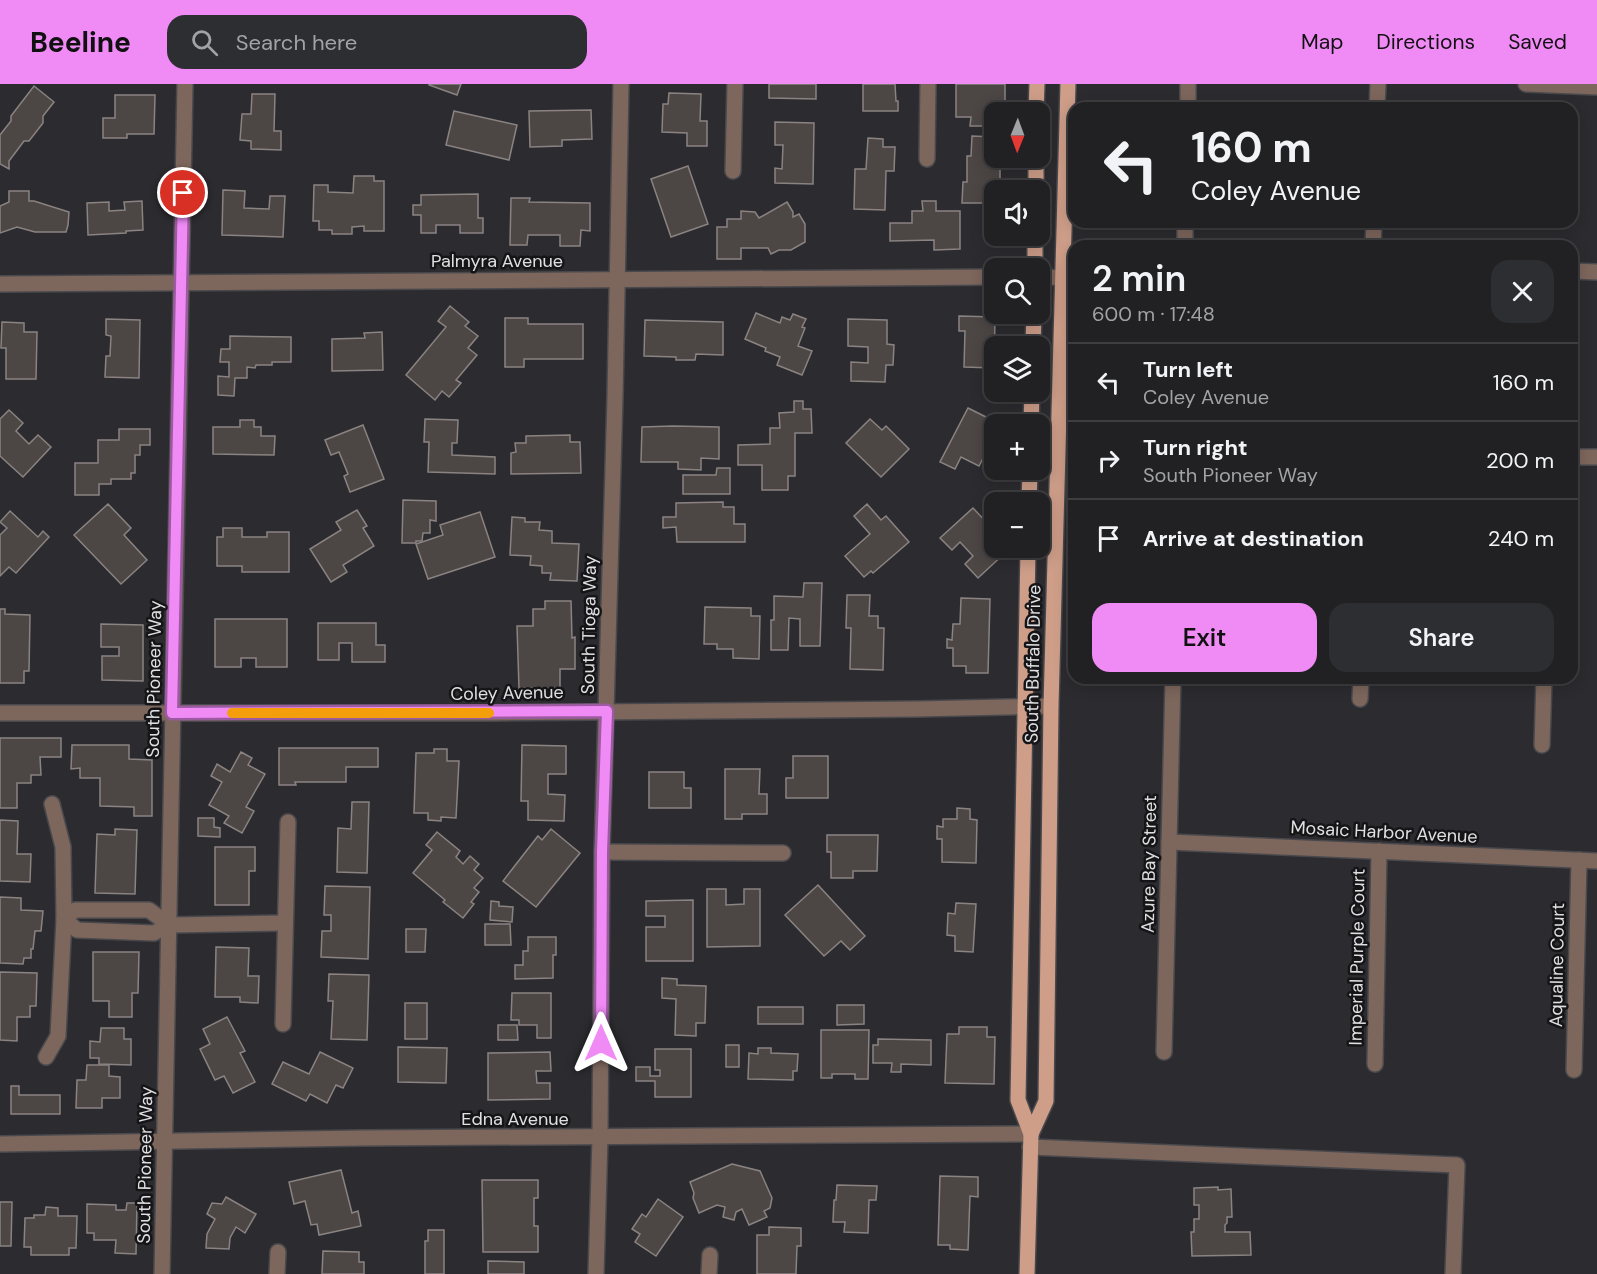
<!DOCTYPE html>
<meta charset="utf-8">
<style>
body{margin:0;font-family:"DM Sans",sans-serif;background:#2d2e31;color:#f1f3f6;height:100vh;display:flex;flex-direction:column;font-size:22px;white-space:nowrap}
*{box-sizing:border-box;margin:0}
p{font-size:20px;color:#a2a3a6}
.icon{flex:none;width:33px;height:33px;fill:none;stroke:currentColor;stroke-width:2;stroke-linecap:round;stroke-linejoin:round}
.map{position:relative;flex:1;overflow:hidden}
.panel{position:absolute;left:1068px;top:156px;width:510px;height:444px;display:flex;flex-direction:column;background:#212124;border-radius:18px;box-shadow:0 3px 15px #0003,0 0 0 2px #3e3e41}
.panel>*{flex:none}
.guide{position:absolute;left:1068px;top:18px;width:510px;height:126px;border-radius:18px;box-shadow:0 3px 15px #0003,0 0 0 2px #3e3e41;background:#212124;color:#f1f3f6;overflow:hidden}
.needle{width:39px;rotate:181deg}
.buttons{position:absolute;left:984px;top:18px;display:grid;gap:12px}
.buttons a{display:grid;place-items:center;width:66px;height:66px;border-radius:12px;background:#212124;box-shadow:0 3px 15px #0003,0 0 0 2px #3e3e41;font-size:30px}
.pin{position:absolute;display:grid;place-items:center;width:51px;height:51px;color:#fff;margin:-26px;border:3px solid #fff;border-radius:50%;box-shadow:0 2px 6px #0007}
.me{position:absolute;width:66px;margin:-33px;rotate:0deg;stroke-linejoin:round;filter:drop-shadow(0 0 4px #0008)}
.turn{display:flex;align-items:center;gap:21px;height:126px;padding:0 24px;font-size:27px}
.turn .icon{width:78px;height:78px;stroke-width:2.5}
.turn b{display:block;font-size:42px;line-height:51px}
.round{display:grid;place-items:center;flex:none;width:63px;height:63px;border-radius:18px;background:#2d2e31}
.headline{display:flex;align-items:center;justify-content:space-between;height:102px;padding:0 24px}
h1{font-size:36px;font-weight:600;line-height:45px}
.cta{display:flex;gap:12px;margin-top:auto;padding:12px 24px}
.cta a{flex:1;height:69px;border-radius:18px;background:#f08bf6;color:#111;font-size:24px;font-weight:600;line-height:69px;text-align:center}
.cta a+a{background:#2d2e31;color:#f1f3f6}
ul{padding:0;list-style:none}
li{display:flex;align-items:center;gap:18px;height:78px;padding:0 24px;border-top:2px solid #3e3e41}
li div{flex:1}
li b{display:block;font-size:22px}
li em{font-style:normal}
header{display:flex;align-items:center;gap:36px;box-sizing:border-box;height:84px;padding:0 30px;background:#f08bf6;color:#111}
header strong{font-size:28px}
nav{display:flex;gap:33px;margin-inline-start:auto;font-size:21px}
.search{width:420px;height:54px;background:#2d2e31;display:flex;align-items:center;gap:15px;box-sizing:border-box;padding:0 21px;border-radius:18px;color:#a2a3a6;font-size:22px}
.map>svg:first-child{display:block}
.building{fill:#4c4645;stroke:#8a8382;stroke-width:1.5}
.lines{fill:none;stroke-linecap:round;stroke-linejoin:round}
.minor-casing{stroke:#49494d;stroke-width:18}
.major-casing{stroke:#49494d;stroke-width:18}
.minor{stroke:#7d665c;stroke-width:15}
.major{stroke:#ce9e89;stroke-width:15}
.route-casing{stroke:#9c5aa0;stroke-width:15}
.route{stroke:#f08bf6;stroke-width:10}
.slow{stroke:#f59e0b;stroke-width:10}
.labels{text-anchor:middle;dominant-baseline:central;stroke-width:5;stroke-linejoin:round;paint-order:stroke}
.street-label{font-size:18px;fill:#e0e0e3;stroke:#151417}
</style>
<header>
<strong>Beeline</strong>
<div class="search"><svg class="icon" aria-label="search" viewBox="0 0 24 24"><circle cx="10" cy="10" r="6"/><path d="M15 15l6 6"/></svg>Search here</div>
<nav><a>Map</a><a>Directions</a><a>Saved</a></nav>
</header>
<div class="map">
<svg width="1597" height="1190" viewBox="0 0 1597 1190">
<rect width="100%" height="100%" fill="#2c2c30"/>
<g class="building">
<path d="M429,0H461L457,11L429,1Z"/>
<path d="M769,0H816V15L769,14Z"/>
<path d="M863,0H895L896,17H898V27H863Z"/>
<path d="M956,0H1005V28H994V42H970L971,33H956Z"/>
<path d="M34,2L54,18L43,32V39L29,57H24L9,77V85L0,80V51L11,37V32Z"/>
<path d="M669,9L701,10L700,37H707V62H687V49L662,48L663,20H668Z"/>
<path d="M252,10H275L274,47H281V66L251,65V57L240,56L242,30H251Z"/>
<path d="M115,11H155L154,50H127V54H103V34H115Z"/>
<path d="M591,26L592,55L562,56V62L530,63L529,27Z"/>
<path d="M454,27L517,41L509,76L446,61Z"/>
<path d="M775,38L814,39L813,100L775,99V84L782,85L783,61H775Z"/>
<path d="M972,52L994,53V74H1006V84H1000V106H1004H994V119H962L963,98H967V72H971Z"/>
<path d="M868,54L883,55V63H895L894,87H886L885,126L854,125L855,85H866Z"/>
<path d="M688,82L708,140L671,153L651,95Z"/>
<path d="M354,92H374V97H384V147H364V142L352,143V150H332V146H319V137H313L314,101H328V108L353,109Z"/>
<path d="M223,106L245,107L244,124L269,125L270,112H285L283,153L222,151Z"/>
<path d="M9,107H29V117H34L69,128L68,141L66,148H35L17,143L0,149V122L9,118Z"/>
<path d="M478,110V134H483V149H460V141H436V149H421V131H413V121H421V111Z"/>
<path d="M511,114H530L529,118L590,119V147L581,146L580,162H560V151H528L527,161H510Z"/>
<path d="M142,117L143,146L126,147V149L88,151L87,119L109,118V127L125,126L124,118Z"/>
<path d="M922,117H936V127H960V165L934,166V156L890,157V139H912V127H923Z"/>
<path d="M787,118L793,128V133L799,130L805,140V158L791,166H779L771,170L768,164H741V175H717V143H727V135H741V127L755,128L759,134Z"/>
<path d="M450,222L469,238L465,242L478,252L468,264L477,271L456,296L461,299L449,313L442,307L435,316L406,291L446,243L438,237Z"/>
<path d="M756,229L780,239L782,233L790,236L793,230L806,235L802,243L805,244L798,262L812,267L802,291L777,281L780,273L765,267L766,264L745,255Z"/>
<path d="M959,232L995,233L994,284L964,283L965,247H959Z"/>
<path d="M505,234H528V240H583V275H524V283H505Z"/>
<path d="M106,235L140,236L139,294L105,293L106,272H110L111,252L106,251Z"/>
<path d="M848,235L887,236V260L894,261L893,281H886L885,298L851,297V278L868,279V263L848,262Z"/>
<path d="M645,236L723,238V271L696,270L695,276H676V273L644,272Z"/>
<path d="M2,238L24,239V248H37L36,295H6V264H1Z"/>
<path d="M382,248L383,286L332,287V255L365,254L364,249Z"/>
<path d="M230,252L291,253V278H272V281H256L255,284L247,283V294H235L234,312L218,311V292L229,293V278H220L221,265H230Z"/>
<path d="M794,317H803V325H811L812,349H795V392H788V406H762V381H738V361L770,360V344H780L779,329L794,328Z"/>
<path d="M968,324L1000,340H994V353L979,382L961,373L955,385L940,378Z"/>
<path d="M9,326L23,339L16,347L29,360L38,351L51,363L23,393L0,372V335Z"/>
<path d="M425,335L458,336L457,359H452V371L495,373V390L428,388L429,358H424Z"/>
<path d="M870,335L882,346L886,342L909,365L881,393L846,359Z"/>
<path d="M240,336H254V343H261V352H275L274,371L213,370V343H240Z"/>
<path d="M363,341L384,395L350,408L344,392L348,390L339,368L331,371L325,356Z"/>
<path d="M673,342L719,343V375L701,374V386L678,385V378H641L642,343Z"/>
<path d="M119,345H150V361H140V371H135V389H131V395H111V400H99V411H75V379H98V356H119Z"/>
<path d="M570,351V358H580L581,389L511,390V369L516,368L515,359H526V352Z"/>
<path d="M717,384H730V410H683V391H716Z"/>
<path d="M403,416L436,417V437L430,436V449H423L422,457H416V459H402Z"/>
<path d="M723,418V423H734V440H745V458H677L676,443L663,444V433H676V419Z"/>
<path d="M108,420L131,444L124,451L147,476L121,500L74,451Z"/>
<path d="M867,420L881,436L886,432L909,458L873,489L871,487L864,493L845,472L870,450L854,432Z"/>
<path d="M973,424L989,441L985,445L994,456V464H1002L1006,468L978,494L965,480L973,472L960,458L952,466L940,454Z"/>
<path d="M357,426L367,442L363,444L374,462L343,481L347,488L331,498L310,465L341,446L336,438Z"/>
<path d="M10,427L38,453L43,447L49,453L16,489L9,483L0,492V451L7,444L0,438Z"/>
<path d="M480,428L495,473L428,495L416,460L443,451L440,441Z"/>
<path d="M512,433L525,434V438H540L539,446L552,447V459L579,460L577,497L550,496L551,489H542V482L530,481L531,472L510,471Z"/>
<path d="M223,444H242V453H267V448H289V488H242V482H217V453H223Z"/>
<path d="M804,499H822L820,562H800V535L789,534L788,566H771V536H774V512L803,513Z"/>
<path d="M847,511H870L869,532H878V544H884L883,586L850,585L851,544H846Z"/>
<path d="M961,514L990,515L988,589H966V582H953V564H947V555L952,556L953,540H960Z"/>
<path d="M545,517H571L572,554L575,553V585H560V604H519L517,542H533V525H545Z"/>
<path d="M705,523L751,524V532H760L759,575L733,574V565H717V560H704Z"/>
<path d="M0,525H5V530L30,531L29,587H24V599H0Z"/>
<path d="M215,535H287V583H256V574H241V583H215Z"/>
<path d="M318,539H376V561H385V578H352V559H339V576H318Z"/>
<path d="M101,540L143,541V597L102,596V572H119V563H101Z"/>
<path d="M0,654H61V673H40L41,691H31V699H17V724H0Z"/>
<path d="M72,661H129V675L152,676V732H134V723L100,722V694H80V684L71,685Z"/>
<path d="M522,661L566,662V690H548V710L565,711L564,737L528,736V717H521Z"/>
<path d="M279,664H378V683H346V698H295L296,701H279Z"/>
<path d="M434,665H447V677H459L456,734L441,733V737L428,736V729H414L416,669H434Z"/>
<path d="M241,668L252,674L248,681L265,690L246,723L254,727L242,749L224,739L229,732L209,721L222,698L211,692L217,680L230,688Z"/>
<path d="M793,672H828V714H786V694H793Z"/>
<path d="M725,685H760L759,710H767V730H742V735H725Z"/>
<path d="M649,688H684V704H691V724H649Z"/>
<path d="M352,718H369L367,789L337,788L338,744L351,745Z"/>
<path d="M957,724L970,725V735L977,736L976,779L942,778V755H937V742L943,743V735H957Z"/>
<path d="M198,734H214V743L220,744V753L198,752Z"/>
<path d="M0,736L18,737L17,770H31L30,798L0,797Z"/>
<path d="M115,745L137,746L135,810L95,809L97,750L115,751Z"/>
<path d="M551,745L580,769L536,823L503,797L538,752L542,756Z"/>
<path d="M437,748L460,767L456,773L463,780L470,772L479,780L474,786L483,794L474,804L479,808L471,818L474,820L463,834L443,818L445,816L413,789L432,766L426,761Z"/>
<path d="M827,751H878L877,787H853V794H831V768H827Z"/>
<path d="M215,763H255V787H249V821H215Z"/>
<path d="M818,801L865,852L850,866L841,857L824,872L785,831Z"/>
<path d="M325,802L370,803L368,875L321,873L322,847H331V831H324Z"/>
<path d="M707,805H726V821L744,820V805H760V862L707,863Z"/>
<path d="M0,813L21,814V826L43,827L41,847H35L33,865H31V874H24L23,880L0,879Z"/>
<path d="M693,816V877H646V843H665V832H646V817Z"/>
<path d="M491,817L499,818V822L513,823L512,838L490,836Z"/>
<path d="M956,819L976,820L973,868L955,867V852L947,851L948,829L955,830Z"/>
<path d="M485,840H510L511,861H485Z"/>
<path d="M406,845H426L425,868H406Z"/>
<path d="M528,853H556V871H553V894L515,895V881H523V867H528Z"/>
<path d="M216,863L249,864L248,892H259L258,919L240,918V913H215Z"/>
<path d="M93,868H139L138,909H132V933H109V917H93Z"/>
<path d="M0,888L37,889L36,922H30V933H17V957L0,956Z"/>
<path d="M329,890L369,891L367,956L331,955L333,917H328Z"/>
<path d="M662,894L677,895V901L706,902L705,939H696V952L675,951L676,915L662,914Z"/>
<path d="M512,909H551V954H537V941H519V936H511Z"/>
<rect x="405" y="919" width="22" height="36"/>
<path d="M837,921H864V940L837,941Z"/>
<rect x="758" y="923" width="45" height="17"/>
<path d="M227,933L245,967L240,969L255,998L233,1009L224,992L215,996L200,965L210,960L203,945Z"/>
<path d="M498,941H517L518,956H498Z"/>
<path d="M959,943H987V953H995L994,1000L945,999L947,950H959Z"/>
<path d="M101,944H124V955H131V981L99,980V974H90V957L100,958Z"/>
<path d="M821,946H869L868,995H855V990H832V994H821Z"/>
<path d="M878,955L931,956V981L901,980V988H891L892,979H873V961H878Z"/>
<rect x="726" y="961" width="13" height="22"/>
<path d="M398,963L447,964L446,999L398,998Z"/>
<path d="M758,964H771V969L798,970L797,987H793V996L748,995L749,969L758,970Z"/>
<path d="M655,965H691V1013H655V997H636V983H650V992H660V986H655Z"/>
<path d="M320,968L353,984L343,1004L336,1001L327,1019L310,1010L306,1017L272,1000L283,978L309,990Z"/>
<path d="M550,968L551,987H536L537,999H550V1015L488,1016V969Z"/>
<path d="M87,981H109V992L120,993V1014H102V1024H76L77,996H86Z"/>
<path d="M11,1002H19V1011H60V1030H11Z"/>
<path d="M732,1080L760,1087L772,1114L770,1124L764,1127L767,1133L749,1141L742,1125L736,1128L734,1136L723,1133L725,1123L717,1121L699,1129L693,1114L694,1109L690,1098Z"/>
<path d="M341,1086L352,1129L358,1127L361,1142L319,1151L317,1140L311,1141L305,1117L294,1120L289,1098Z"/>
<path d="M940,1092L978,1093V1113L970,1112L968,1166L950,1165V1161H938Z"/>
<path d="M482,1096H538V1114H534V1142H538V1168H483Z"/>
<path d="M837,1101L877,1102L876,1116H869L868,1149L844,1148L845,1138H833L834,1116H836Z"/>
<path d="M1218,1103V1106L1231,1105L1232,1133H1227V1139L1225,1141V1148H1250L1251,1171L1192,1172L1191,1148H1194V1135H1199V1121H1194V1104Z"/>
<path d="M226,1113L256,1130L245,1149L236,1143L230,1154L229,1165L206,1164L207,1150L215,1135L207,1130L212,1119L222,1120Z"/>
<path d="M658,1115L683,1133L656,1172L635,1158L640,1150L632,1145L642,1130L646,1133Z"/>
<path d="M0,1118H12L11,1162H0Z"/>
<path d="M127,1119H137L136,1170L115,1169L116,1156H94V1149H87V1120L116,1121V1126H126Z"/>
<path d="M46,1123L58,1124V1132H77L76,1164H69V1171H31V1163H24L25,1134H34V1131H45Z"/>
<path d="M769,1143L801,1144V1162H797L796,1190H757V1151H769Z"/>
<path d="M428,1146H444V1190H425V1157H428Z"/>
<path d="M323,1167L359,1168V1178H364V1190H322Z"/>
<path d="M488,1177L524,1178V1190H488Z"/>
</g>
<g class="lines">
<defs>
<g id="minor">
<path d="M1526,0L1597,3"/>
<path d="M1188,24V0"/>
<path d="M1377,24L1378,0"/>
<path d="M927,75L928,0"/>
<path d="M733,87L735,0"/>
<path d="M1185,162V138"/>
<path d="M1373,162L1374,138"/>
<path d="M1572,187L1597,188"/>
<path d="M1040,193L1074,194"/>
<path d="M0,200L994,193"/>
<path d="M1572,373H1597"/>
<path d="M1360,615L1361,594"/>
<path d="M0,629H491L917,625L1051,622"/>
<path d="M1542,661L1544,594"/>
<path d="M1169,758L1597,777"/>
<path d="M602,768L783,769"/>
<path d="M169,841L149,826H75L64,835L77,846L154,849L169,841L285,839"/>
<path d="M283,940L288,738"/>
<path d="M1164,968L1173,594"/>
<path d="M46,973L58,952L64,835L63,763L52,720"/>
<path d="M1375,980L1379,767"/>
<path d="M1574,986L1579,776"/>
<path d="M0,1060L362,1054L1031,1050"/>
<path d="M1030,1063L1457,1081L1453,1190"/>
<path d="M162,1190L185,0"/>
<path d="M277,1190L278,1168"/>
<path d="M596,1190L600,1054L602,768L615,313L621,0"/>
<path d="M709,1190L710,1171"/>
</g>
<g id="major">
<path d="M1036,28L1037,0"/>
<path d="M1036,106V74"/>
<path d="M1035,184V152"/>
<path d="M1033,262L1034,230"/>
<path d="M1031,340L1032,308"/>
<path d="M1029,418L1030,386"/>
<path d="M1031,1050L1046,1017L1051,622L1068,0"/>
<path d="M1027,1190L1031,1050L1018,1016L1028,464"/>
</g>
</defs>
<use href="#minor" class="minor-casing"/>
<use href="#major" class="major-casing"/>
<use href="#minor" class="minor"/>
<use href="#major" class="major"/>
</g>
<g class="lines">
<defs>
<path id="route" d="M183,109L172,629L607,627L602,768L601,959"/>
</defs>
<use href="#route" class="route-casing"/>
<use href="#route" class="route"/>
<path class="slow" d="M232,629H489"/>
</g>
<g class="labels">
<g class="street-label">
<text x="497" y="177">Palmyra Avenue</text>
<text transform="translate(589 541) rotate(-89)">South Tioga Way</text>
<text transform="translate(1033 580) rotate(-89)">South Buffalo Drive</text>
<text transform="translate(154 595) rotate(-89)">South Pioneer Way</text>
<text transform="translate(507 609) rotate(-1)">Coley Avenue</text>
<text transform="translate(1384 748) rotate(3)">Mosaic Harbor Avenue</text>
<text transform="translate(1149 780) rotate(-89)">Azure Bay Street</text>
<text transform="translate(1357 873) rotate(-89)">Imperial Purple Court</text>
<text transform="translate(1557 881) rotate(-89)">Aqualine Court</text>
<text x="515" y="1035">Edna Avenue</text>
<text transform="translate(145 1081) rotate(-89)">South Pioneer Way</text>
</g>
</g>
</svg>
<div class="buttons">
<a><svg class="needle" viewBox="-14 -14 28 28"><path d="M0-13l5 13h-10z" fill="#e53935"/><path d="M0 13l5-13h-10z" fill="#a2a3a6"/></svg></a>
<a><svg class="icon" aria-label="sound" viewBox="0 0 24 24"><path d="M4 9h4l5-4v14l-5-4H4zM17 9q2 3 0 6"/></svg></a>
<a><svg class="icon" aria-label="search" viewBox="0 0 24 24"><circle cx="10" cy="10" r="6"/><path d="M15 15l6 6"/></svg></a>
<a><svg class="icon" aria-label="layers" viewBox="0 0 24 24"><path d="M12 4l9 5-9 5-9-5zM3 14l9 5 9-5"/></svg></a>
<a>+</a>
<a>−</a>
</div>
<div class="pin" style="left:183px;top:109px;background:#d93025"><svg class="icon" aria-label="arrive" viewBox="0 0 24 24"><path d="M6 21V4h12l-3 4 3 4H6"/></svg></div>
<svg class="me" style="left:601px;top:959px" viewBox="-20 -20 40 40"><path d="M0-17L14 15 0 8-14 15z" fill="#f08bf6" stroke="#fff" stroke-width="4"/></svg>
<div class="guide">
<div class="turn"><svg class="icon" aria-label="left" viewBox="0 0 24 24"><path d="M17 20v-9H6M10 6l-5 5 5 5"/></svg><div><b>160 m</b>Coley Avenue</div></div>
</div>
<section class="panel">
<div class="headline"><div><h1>2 min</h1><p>600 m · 17:48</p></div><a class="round"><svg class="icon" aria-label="close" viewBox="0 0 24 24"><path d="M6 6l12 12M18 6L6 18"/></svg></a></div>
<ul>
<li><svg class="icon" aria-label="left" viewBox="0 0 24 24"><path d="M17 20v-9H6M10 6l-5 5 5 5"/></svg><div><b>Turn left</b><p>Coley Avenue</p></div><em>160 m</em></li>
<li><svg class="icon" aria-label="right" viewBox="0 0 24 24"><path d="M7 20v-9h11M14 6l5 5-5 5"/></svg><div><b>Turn right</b><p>South Pioneer Way</p></div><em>200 m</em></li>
<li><svg class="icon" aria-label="arrive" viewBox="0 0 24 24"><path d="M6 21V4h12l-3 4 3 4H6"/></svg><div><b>Arrive at destination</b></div><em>240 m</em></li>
</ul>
<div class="cta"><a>Exit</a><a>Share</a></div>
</section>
</div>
